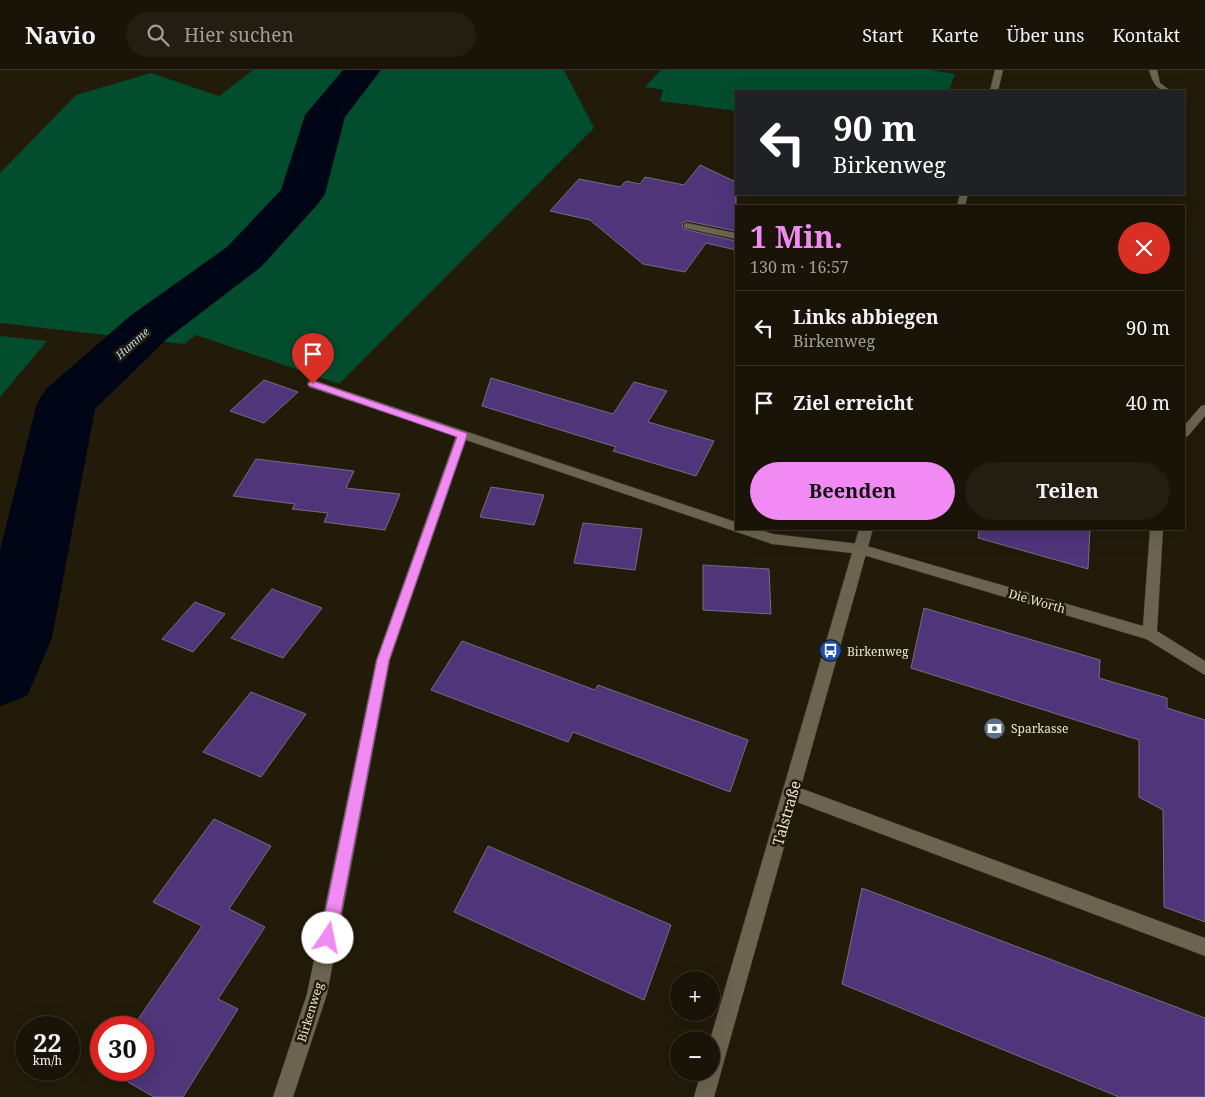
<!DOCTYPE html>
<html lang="de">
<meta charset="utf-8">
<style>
body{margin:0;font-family:"Noto Serif",serif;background:#231d12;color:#f1f3f6;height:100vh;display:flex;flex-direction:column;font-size:19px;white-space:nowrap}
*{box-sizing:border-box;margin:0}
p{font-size:16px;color:#9f9e9c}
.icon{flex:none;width:28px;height:28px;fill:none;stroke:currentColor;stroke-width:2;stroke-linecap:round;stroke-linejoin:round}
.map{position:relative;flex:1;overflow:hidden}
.details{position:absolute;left:735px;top:135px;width:450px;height:325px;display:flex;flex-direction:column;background:#1a1408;border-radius:0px;box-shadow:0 5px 20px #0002,0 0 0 1px #383329}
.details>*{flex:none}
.guide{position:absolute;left:735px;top:20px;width:450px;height:105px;border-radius:0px;box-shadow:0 5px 20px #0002,0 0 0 1px #383329;background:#202124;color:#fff;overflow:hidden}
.fabs{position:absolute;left:670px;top:901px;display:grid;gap:10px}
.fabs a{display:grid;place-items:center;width:50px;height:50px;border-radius:50%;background:#1a1408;box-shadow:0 5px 20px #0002,0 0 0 1px #383329;font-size:25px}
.speed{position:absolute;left:15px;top:946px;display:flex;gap:10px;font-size:25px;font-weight:700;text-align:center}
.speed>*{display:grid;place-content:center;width:65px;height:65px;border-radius:50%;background:#1a1408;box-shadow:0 5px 20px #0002,0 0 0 1px #383329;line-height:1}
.speed small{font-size:12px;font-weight:400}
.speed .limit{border:8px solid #d22;background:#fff;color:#111}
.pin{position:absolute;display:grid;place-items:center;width:42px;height:42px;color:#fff;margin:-51px -21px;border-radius:50% 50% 50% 0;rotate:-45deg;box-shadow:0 0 5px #0007}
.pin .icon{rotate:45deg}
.me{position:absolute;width:55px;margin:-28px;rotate:11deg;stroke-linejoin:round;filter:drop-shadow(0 0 4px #0008)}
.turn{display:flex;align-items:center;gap:18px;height:105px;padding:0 15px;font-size:22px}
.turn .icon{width:65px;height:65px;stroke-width:2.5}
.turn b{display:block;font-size:35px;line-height:42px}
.round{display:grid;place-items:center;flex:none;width:52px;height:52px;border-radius:26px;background:#231d12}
.summary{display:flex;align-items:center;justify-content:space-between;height:85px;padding:0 15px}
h1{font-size:30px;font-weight:700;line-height:38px;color:#f28af3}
.action{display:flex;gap:10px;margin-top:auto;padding:10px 15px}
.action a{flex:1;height:58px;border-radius:30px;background:#f28af3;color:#111;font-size:20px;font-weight:700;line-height:58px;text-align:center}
.action a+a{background:#231d12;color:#f1f3f6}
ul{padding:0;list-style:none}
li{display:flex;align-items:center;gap:15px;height:75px;padding:0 15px;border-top:1px solid #383329}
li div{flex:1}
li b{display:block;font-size:19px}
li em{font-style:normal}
header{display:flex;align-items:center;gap:30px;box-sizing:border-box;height:70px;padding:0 25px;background:#1a1408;border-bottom:1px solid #383329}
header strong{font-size:24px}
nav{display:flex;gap:28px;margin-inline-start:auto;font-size:18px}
.search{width:350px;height:45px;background:#231d12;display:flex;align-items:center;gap:12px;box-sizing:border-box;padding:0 18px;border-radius:28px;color:#9f9e9c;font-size:19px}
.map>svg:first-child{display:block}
.green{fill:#014d2e}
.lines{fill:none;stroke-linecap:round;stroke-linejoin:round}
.river{fill:#000616;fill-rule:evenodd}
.building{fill:#50357a;stroke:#736d81}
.service-casing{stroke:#38332b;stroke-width:1}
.minor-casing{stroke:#38332b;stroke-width:1}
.tertiary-casing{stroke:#38332b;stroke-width:1}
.service{fill:#6c6450;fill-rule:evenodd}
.minor{fill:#6c6450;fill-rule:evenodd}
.tertiary{fill:#6c6450;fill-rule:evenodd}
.route{fill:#f28af3;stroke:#9d5a9e}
.labels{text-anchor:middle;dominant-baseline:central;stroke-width:5;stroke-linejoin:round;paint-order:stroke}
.far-water-label{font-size:11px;font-style:italic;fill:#b2d4f4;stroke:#221b0a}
.street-label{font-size:12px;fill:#e9e5d9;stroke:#221b0a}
.poi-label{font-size:12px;fill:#e9e5d9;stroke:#221b0a;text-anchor:start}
.near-street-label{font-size:15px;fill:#e9e5d9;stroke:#221b0a}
</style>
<header>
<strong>Navio</strong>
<div class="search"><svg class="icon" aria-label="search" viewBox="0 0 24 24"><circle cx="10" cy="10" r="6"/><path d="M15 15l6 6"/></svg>Hier suchen</div>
<nav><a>Start</a><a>Karte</a><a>Über uns</a><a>Kontakt</a></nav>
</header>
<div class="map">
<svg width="1205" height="1027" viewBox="0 0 1205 1027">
<rect width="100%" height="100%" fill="#221b0a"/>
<g class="green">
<path d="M253,0H564L594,58L339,314L196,265L184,274L0,253V103L76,25L151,3L219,26Z"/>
<path d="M661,0H930L955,4L949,21H736V41L660,31L663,20L645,17Z"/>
<path d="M0,266L47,271L0,327Z"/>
</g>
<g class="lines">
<path class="river" d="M343,0H381L345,47L325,124L318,134L261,197L168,268L95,339L52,568L27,626L0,636V480L37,333L46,319L130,246L227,177L281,120L305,45Z"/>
</g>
<g class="building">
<path d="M700,95L736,112V161L687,151L682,153L683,159L736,171V180L706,173L685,202L643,194L590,150L550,141L579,109L620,117L626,111L640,114L645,107L684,115Z"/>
<path d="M491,308L613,344L634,312L667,321L648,352L714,371L696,406L613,381L616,377L482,336Z"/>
<path d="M264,310L298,322L264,353L230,341Z"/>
<path d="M256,389L354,401L346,418L400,424L385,460L324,452L328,443L292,439L295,434L233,426Z"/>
<path d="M491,417L544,425L534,455L480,447Z"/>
<path d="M583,453L642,459L635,500L574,493Z"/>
<path d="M979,459H1090L1088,499L978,468Z"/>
<path d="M703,495L769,499L771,544L703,540Z"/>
<path d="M272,519L322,538L283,588L231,568Z"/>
<path d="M195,532L225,544L193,582L162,569Z"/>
<path d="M924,538L1100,590L1099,608L1167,628V638L1205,650V852L1164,837L1163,740L1139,727V670L911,598Z"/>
<path d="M462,571L595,620L598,615L748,670L730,722L573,662L568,672L431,620Z"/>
<path d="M251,622L306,644L261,707L203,682Z"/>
<path d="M214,749L271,776L229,839L265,857L218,929L238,939L183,1027H154L107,1000H144V958H132L202,856L153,832Z"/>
<path d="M488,776L671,855L644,930L454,842Z"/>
<path d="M862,818L1205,948V1027H1119L842,914Z"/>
</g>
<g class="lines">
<defs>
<path id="service" d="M792,715L1205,868V886L786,728L784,723L786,718Z"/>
<g id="minor">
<path d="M1149,0H1157L1160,13L1171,21C1156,21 1153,13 1149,0Z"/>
<path d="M687,153L736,163V169L684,158V154Z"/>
<path d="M313,310L736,452V459H757L773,464L860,474L1143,556L1150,459H1163L1157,561L1205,591V605L1146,569L860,484L772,474L466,370L390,590L327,924L293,1027H273L307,924L376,590L456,366L309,317L307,314L309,311Z"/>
<path d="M1205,335V346L1188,366L1184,367V356L1201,336Z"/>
</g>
<g id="tertiary">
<path d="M995,0H1003L998,21H990Z"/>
<path d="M960,124H968L965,136H957Z"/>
<path d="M859,459H873L714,1027H694L701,1002H711L710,970Z"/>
</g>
</defs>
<use href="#service" class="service-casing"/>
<use href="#minor" class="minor-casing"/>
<use href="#tertiary" class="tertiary-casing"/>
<use href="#service" class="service"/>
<use href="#minor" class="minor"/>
<use href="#tertiary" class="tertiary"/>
</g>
<path class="route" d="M313,311L466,363L467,365L389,590L336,868L333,873L328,875L323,873L320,868L377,590L457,367L310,316L308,314Z"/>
<defs>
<symbol id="bus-disc" viewBox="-11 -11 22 22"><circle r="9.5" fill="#1a4fb4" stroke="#221b0a"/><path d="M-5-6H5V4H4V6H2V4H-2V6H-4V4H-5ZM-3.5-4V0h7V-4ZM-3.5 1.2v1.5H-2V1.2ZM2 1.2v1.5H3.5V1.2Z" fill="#fff"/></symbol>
<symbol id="bank-disc" viewBox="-11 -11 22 22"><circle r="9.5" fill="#5c6f8a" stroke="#221b0a"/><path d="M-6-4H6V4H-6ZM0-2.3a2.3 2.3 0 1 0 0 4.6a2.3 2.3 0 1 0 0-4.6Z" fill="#fff"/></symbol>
</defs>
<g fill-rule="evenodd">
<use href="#bus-disc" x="818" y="568" width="25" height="25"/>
<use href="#bank-disc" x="982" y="646" width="25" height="25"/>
</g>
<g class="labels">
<g class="far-water-label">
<text transform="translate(132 273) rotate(-42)">Humme</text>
</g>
<g class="street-label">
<text transform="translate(1037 531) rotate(16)">Die Worth</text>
<text transform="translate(310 942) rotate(-73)">Birkenweg</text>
</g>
<g class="poi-label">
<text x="847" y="581">Birkenweg</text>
<text x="1011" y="658">Sparkasse</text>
</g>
<g class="near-street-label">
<text transform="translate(786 743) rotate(-74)">Talstraße</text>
</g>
</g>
</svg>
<div class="fabs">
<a>+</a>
<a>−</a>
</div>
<div class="speed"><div>22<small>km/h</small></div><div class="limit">30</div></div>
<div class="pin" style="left:313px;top:314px;background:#d93025"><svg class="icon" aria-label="arrive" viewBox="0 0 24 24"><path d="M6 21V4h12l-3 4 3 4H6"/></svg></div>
<svg class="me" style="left:328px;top:868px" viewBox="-20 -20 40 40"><circle r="19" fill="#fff"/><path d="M0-13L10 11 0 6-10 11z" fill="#f28af3"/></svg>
<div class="guide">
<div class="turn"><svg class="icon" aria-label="left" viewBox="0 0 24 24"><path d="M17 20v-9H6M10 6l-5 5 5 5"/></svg><div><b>90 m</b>Birkenweg</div></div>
</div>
<section class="details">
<div class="summary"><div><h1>1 Min.</h1><p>130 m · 16:57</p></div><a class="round" style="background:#d93025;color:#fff"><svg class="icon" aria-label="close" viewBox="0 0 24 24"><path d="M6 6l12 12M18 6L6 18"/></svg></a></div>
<ul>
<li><svg class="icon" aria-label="left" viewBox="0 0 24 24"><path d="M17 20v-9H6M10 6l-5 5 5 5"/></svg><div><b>Links abbiegen</b><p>Birkenweg</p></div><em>90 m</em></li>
<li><svg class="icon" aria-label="arrive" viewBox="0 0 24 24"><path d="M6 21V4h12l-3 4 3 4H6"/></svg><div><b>Ziel erreicht</b></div><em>40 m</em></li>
</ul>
<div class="action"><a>Beenden</a><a>Teilen</a></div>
</section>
</div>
